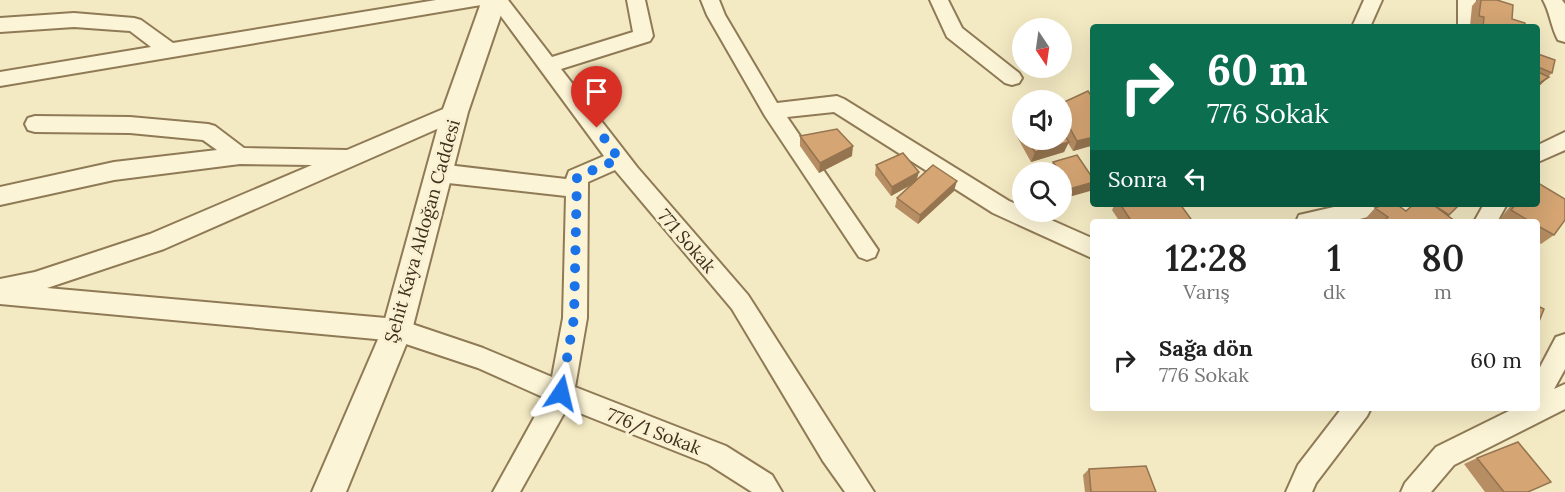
<!DOCTYPE html>
<html lang="tr">
<meta charset="utf-8">
<style>
body{margin:0;font-family:Lora,serif;background:#f6f6f6;color:#222;height:100vh;display:flex;flex-direction:column;font-size:22px;white-space:nowrap}
*{box-sizing:border-box;margin:0}
p{font-size:20px;color:#767676}
.icon{flex:none;width:33px;height:33px;fill:none;stroke:currentColor;stroke-width:2;stroke-linecap:round;stroke-linejoin:round}
.map{position:relative;flex:1;overflow:hidden}
.sheet{position:absolute;left:1090px;top:219px;width:450px;height:192px;display:flex;flex-direction:column;background:#fff;border-radius:6px;box-shadow:0 6px 24px #0002}
.sheet>*{flex:none}
.top-card{position:absolute;left:1090px;top:24px;width:450px;height:183px;border-radius:6px;box-shadow:0 6px 24px #0002;background:#0b6e4f;color:#fff;overflow:hidden}
.needle{width:39px;rotate:167deg}
.fabs{position:absolute;left:1012px;top:18px;display:grid;gap:12px}
.fabs a{display:grid;place-items:center;width:60px;height:60px;border-radius:50%;background:#fff;box-shadow:0 6px 24px #0002;font-size:30px}
.pin{position:absolute;display:grid;place-items:center;width:51px;height:51px;color:#fff;margin:-62px -26px;border-radius:50% 50% 50% 0;rotate:-45deg;box-shadow:0 0 6px #0007}
.pin .icon{rotate:45deg}
.me{position:absolute;width:66px;margin:-33px;rotate:10deg;stroke-linejoin:round;filter:drop-shadow(0 0 4px #0008)}
.turn{display:flex;align-items:center;gap:21px;height:126px;padding:0 18px;font-size:27px}
.turn .icon{width:78px;height:78px;stroke-width:2.5}
.turn b{display:block;font-size:42px;line-height:51px}
.then{display:flex;align-items:center;height:57px;padding:0 18px;background:#0003;gap:12px;font-size:22px}
.eta{display:flex;justify-content:space-evenly;align-items:center;height:102px;text-align:center}
.eta b{font-size:36px;font-weight:600;line-height:42px}
ul{padding:0;list-style:none}
li{display:flex;align-items:center;gap:18px;height:78px;padding:0 18px}
li div{flex:1}
li b{display:block;font-size:22px}
li em{font-style:normal}
.map>svg:first-child{display:block}
.lines{fill:none;stroke-linecap:round;stroke-linejoin:round}
.minor-casing{stroke:#8f7a56;stroke-width:4}
.tertiary-casing{stroke:#8f7a56;stroke-width:4}
.minor{fill:#fcf4d6;fill-rule:evenodd}
.tertiary{fill:#fcf4d6;fill-rule:evenodd}
.wall{fill:#b78e63}
.shaded-wall{fill:#957450}
.building{fill:#d5a573;stroke:#957450;stroke-width:1.5}
.route{stroke:#1a73e8;stroke-width:10;stroke-dasharray:0 18}
.labels{text-anchor:middle;dominant-baseline:central;stroke-width:6;stroke-linejoin:round;paint-order:stroke}
.street-label{font-size:18px;fill:#3d2f1c;stroke:#f9f1d2}
</style>
<div class="map">
<svg width="1565" height="492" viewBox="0 0 1565 492">
<rect width="100%" height="100%" fill="#f3e9c2"/>
<g class="lines">
<defs>
<g id="minor">
<path d="M436,0H484L482,5L475,6L0,86V72L151,47L130,31L74,27L0,32V18L74,13L134,18L141,20L173,43Z"/>
<path d="M489,0H508L552,57L633,32L627,0H645L653,36L650,41L561,69L637,167L748,295L874,492H845L823,461L732,309L615,170L588,182L587,318L575,387L726,446L772,475L782,492H752L708,464L567,408L520,492H493L545,398L478,368L397,341L0,304V279L35,272L150,234L312,165L240,164L114,180L0,205V187L114,162L217,150L203,140L130,133L35,132L28,130L25,124L28,118L35,116L130,117L208,124L215,126L244,148L347,150L455,104L462,106L465,112L462,118L164,249L47,288L397,319L483,348L552,377L563,318L566,196L439,182L431,179L428,173L431,167L439,164L566,179L569,171L604,156Z"/>
<path d="M701,0H719L725,15L777,103L837,96L844,99L1009,201L1023,207V212H1033L1094,239V259L993,213L834,112L787,117L878,250L875,257L867,260L859,257L765,116L707,15Z"/>
<path d="M930,0H948L962,28L1019,73L1022,78L1019,83L1012,85L1005,83L947,37Z"/>
<path d="M1364,0H1382L1370,27H1352Z"/>
<rect x="1458" y="0" width="18" height="27"/>
<path d="M1543,0H1562L1565,4V42L1558,40C1551,27 1550,12 1543,0Z"/>
<path d="M1565,132V150L1538,162V145Z"/>
<path d="M1347,204H1399L1396,210L1348,222H1296L1299,215Z"/>
<path d="M1484,204H1507L1497,222H1474Z"/>
<path d="M1565,334V369L1554,389L1565,384V409L1454,465L1431,492H1401L1405,483L1436,447L1515,408H1538V371L1556,337Z"/>
<path d="M1342,408H1371L1367,416L1316,483L1312,492H1286L1298,465Z"/>
</g>
<path id="tertiary" d="M482,0H506L468,112L412,330L346,492H312L382,330L442,112Z"/>
</defs>
<use href="#minor" class="minor-casing"/>
<use href="#tertiary" class="tertiary-casing"/>
<use href="#minor" class="minor"/>
<use href="#tertiary" class="tertiary"/>
</g>
<g class="wall">
<path d="M1477,0H1497L1512,19L1525,27L1470,26L1472,6Z"/>
<path d="M1538,54L1552,73L1538,87Z"/>
<path d="M1062,103L1094,145L1073,151L1068,143L1064,152L1031,162L1016,135L1019,125L1023,123V140H1062Z"/>
<path d="M800,136L852,156L819,173L800,146Z"/>
<path d="M1053,162L1094,180V183L1090,191L1062,172H1050L1049,171Z"/>
<path d="M876,165L917,180L954,191L918,224L895,207L897,198L911,185L891,196L875,175Z"/>
<path d="M1115,204H1180L1189,222H1120L1112,210Z"/>
<path d="M1408,204H1460L1448,216L1454,222H1372L1366,218L1375,208L1406,211L1412,206Z"/>
<path d="M1512,204H1538L1554,235L1541,244L1538,242V222H1504L1500,219Z"/>
<path d="M1477,458L1528,492H1485L1464,464Z"/>
<path d="M1089,469L1156,492H1085L1083,475Z"/>
</g>
<g class="shaded-wall">
<path d="M1549,77L1538,87V84Z"/>
<path d="M1094,137V145L1073,151L1077,141Z"/>
<path d="M1069,142L1064,152L1031,162L1035,152Z"/>
<path d="M853,146L852,156L819,173L820,163Z"/>
<path d="M919,172L916,182L891,196L892,187Z"/>
<path d="M957,181L954,191L918,224L920,215Z"/>
<path d="M1094,182L1090,191L1062,199V191Z"/>
</g>
<g class="building">
<path d="M1481,0H1497L1513,5L1512,19L1525,23V27H1483L1484,17L1479,16Z"/>
<path d="M1538,54L1555,60L1552,73L1538,67Z"/>
<path d="M1538,72L1549,77L1538,84Z"/>
<path d="M1088,91L1094,100V137L1077,141L1062,114V103Z"/>
<path d="M1023,123V132L1019,125Z"/>
<path d="M837,129L853,146L820,163L800,136Z"/>
<path d="M1062,132L1069,142L1035,152L1027,140H1062Z"/>
<path d="M903,153L919,172L892,187L876,165Z"/>
<path d="M1077,155L1094,180V182L1062,191V172H1060L1053,162Z"/>
<path d="M933,165L957,181L920,215L897,198Z"/>
<path d="M1538,183L1565,199V220L1554,235L1538,226V222H1531L1511,210L1516,204H1538Z"/>
<path d="M1120,204H1180L1191,219L1181,222H1132Z"/>
<path d="M1385,204H1396L1406,211L1414,204H1432L1455,221L1454,222H1383L1388,217L1375,208Z"/>
<path d="M1432,204H1460L1449,215Z"/>
<path d="M1538,306L1544,309L1538,324Z"/>
<path d="M1518,442L1551,482L1528,492H1504L1477,458Z"/>
<path d="M1146,466L1156,492H1091L1089,469Z"/>
</g>
<g class="lines">
<path class="route" d="M561,393L574,318L577,177L619,159L597,128"/>
</g>
<g class="labels">
<g class="street-label">
<text transform="translate(422 231) rotate(-74)">Şehit Kaya Aldoğan Caddesi</text>
<text transform="translate(687 241) rotate(49)">771 Sokak</text>
<text transform="translate(654 431) rotate(21)">776/1 Sokak</text>
</g>
</g>
</svg>
<div class="fabs">
<a><svg class="needle" viewBox="-14 -14 28 28"><path d="M0-13l5 13h-10z" fill="#e53935"/><path d="M0 13l5-13h-10z" fill="#767676"/></svg></a>
<a><svg class="icon" aria-label="sound" viewBox="0 0 24 24"><path d="M4 9h4l5-4v14l-5-4H4zM17 9q2 3 0 6"/></svg></a>
<a><svg class="icon" aria-label="search" viewBox="0 0 24 24"><circle cx="10" cy="10" r="6"/><path d="M15 15l6 6"/></svg></a>
</div>
<div class="pin" style="left:597px;top:128px;background:#d93025"><svg class="icon" aria-label="arrive" viewBox="0 0 24 24"><path d="M6 21V4h12l-3 4 3 4H6"/></svg></div>
<svg class="me" style="left:561px;top:393px" viewBox="-20 -20 40 40"><path d="M0-17L14 15 0 8-14 15z" fill="#1a73e8" stroke="#fff" stroke-width="4"/></svg>
<div class="top-card">
<div class="turn"><svg class="icon" aria-label="right" viewBox="0 0 24 24"><path d="M7 20v-9h11M14 6l5 5-5 5"/></svg><div><b>60 m</b>776 Sokak</div></div>
<div class="then">Sonra<svg class="icon" aria-label="left" viewBox="0 0 24 24"><path d="M17 20v-9H6M10 6l-5 5 5 5"/></svg></div>
</div>
<section class="sheet">
<div class="eta">
<div><b>12:28</b><p>Varış</p></div>
<div><b>1</b><p>dk</p></div>
<div><b>80</b><p>m</p></div>
</div>
<ul>
<li><svg class="icon" aria-label="right" viewBox="0 0 24 24"><path d="M7 20v-9h11M14 6l5 5-5 5"/></svg><div><b>Sağa dön</b><p>776 Sokak</p></div><em>60 m</em></li>
</ul>
</section>
</div>
